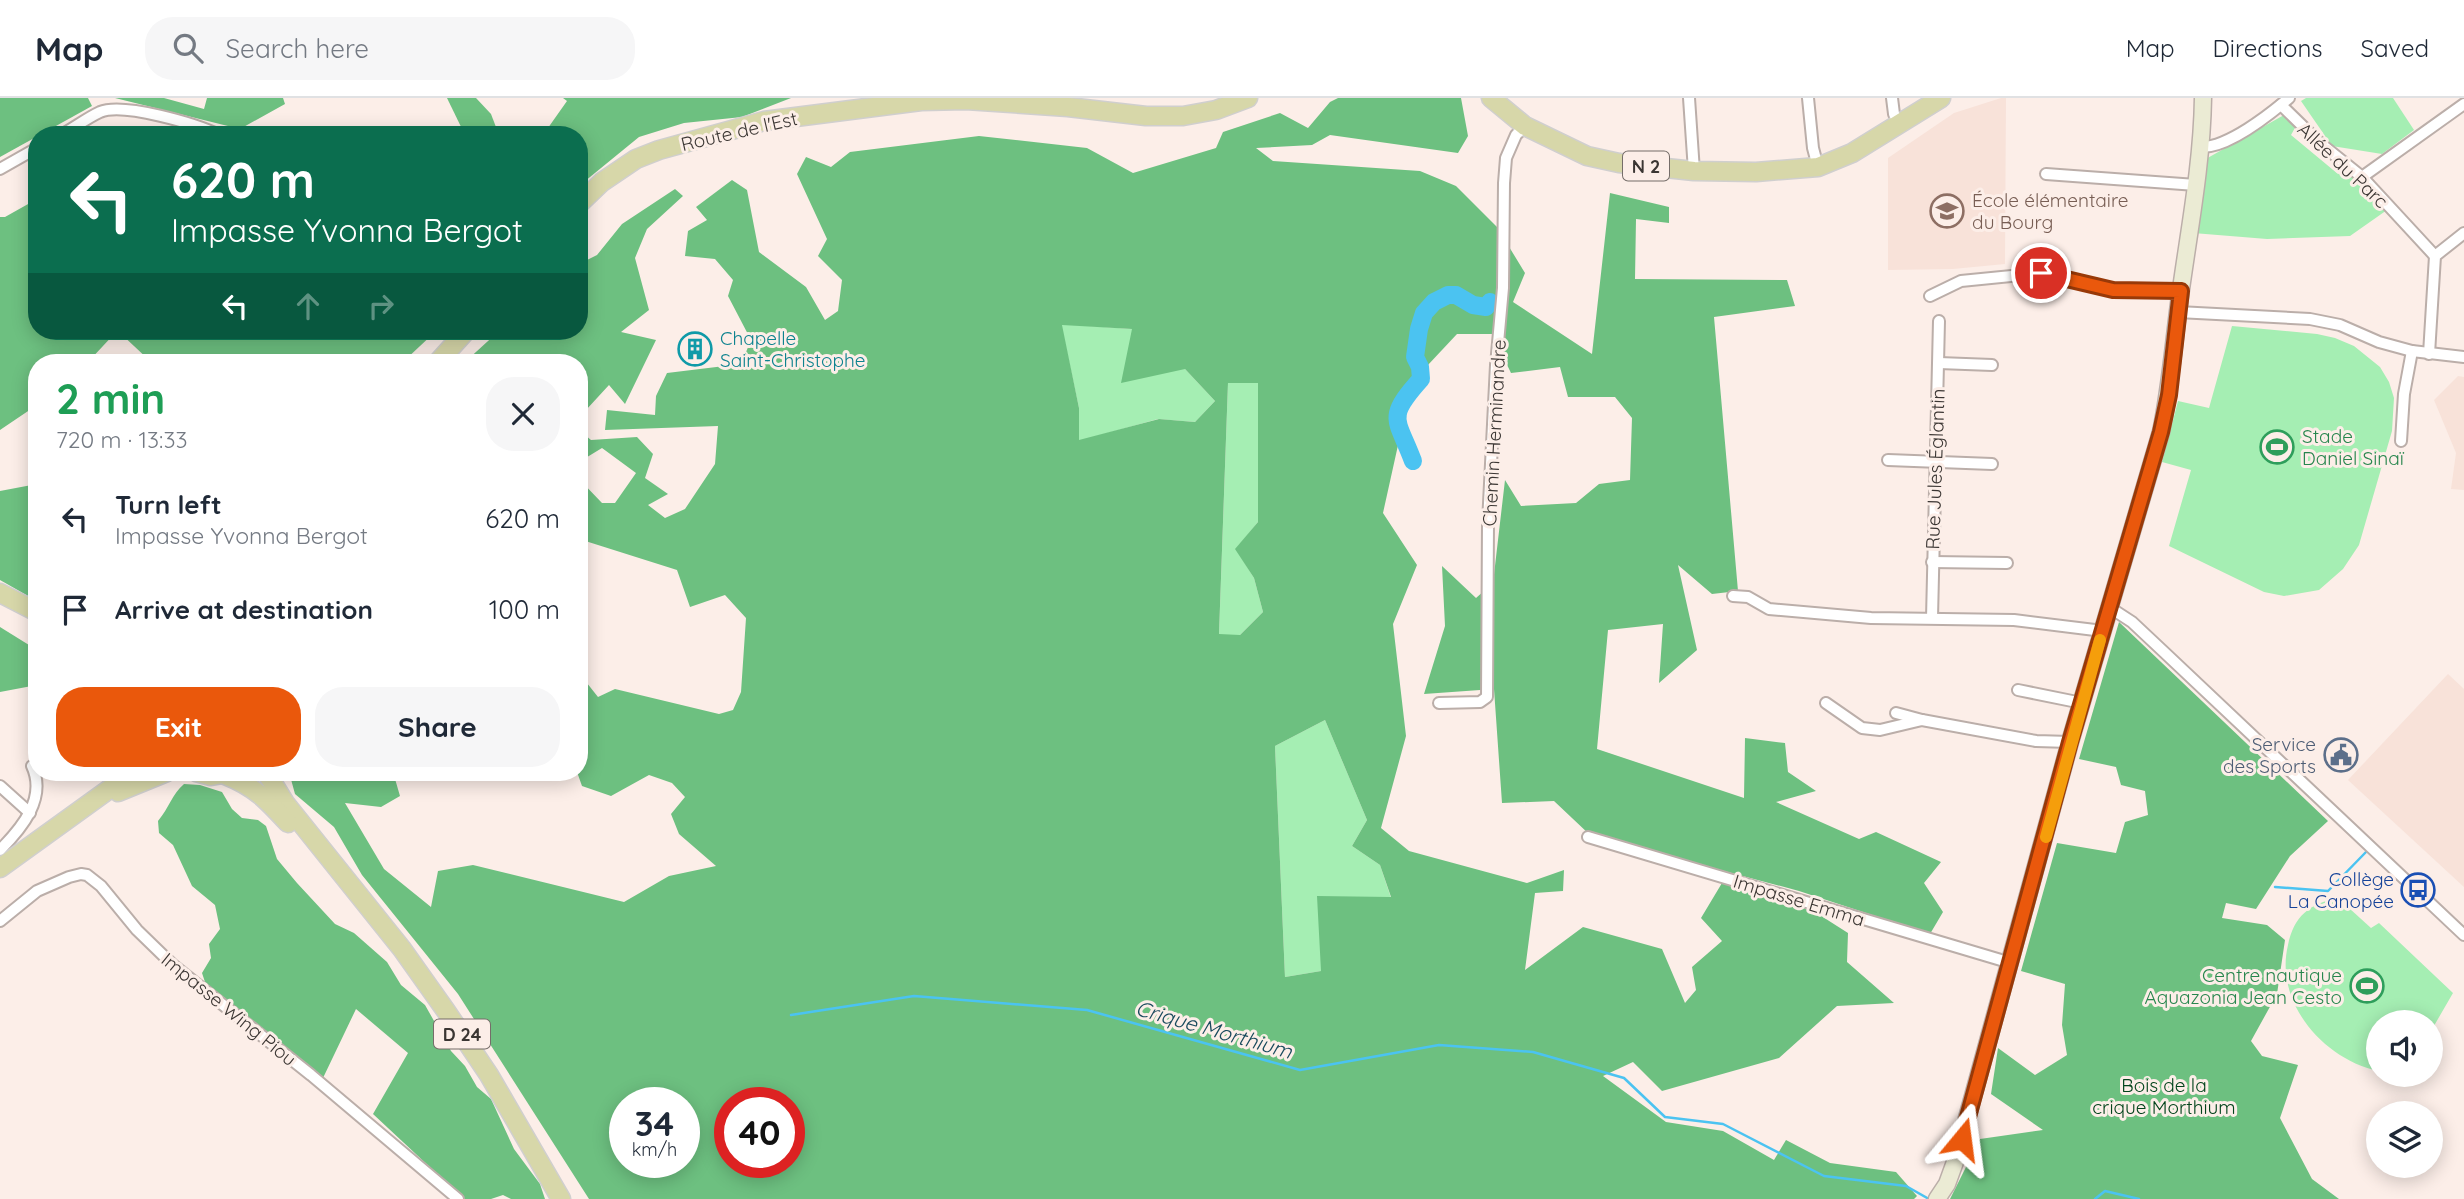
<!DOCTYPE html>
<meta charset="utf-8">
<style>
body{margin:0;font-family:Quicksand,sans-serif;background:#f6f6f7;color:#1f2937;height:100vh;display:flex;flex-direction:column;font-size:26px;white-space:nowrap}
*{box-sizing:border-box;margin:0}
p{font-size:23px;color:#747a83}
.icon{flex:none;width:38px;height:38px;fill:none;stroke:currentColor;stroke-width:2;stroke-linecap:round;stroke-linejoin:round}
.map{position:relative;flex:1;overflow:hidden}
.drawer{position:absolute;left:28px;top:256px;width:560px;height:427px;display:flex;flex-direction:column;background:#fff;border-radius:28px;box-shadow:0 4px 18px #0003}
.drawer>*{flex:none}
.banner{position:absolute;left:28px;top:28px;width:560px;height:214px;border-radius:28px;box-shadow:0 4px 18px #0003;background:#0b6e4f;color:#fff;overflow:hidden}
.controls{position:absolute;left:2366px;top:912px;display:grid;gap:14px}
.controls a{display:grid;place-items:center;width:77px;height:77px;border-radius:50%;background:#fff;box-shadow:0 4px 18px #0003;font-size:35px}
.speed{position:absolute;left:609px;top:989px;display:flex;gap:14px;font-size:35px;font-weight:700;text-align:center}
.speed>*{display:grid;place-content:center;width:91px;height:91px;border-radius:50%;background:#fff;box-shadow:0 4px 18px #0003;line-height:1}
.speed small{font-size:18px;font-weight:400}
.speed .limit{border:10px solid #d22;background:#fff;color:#111}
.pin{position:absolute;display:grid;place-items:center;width:60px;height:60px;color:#fff;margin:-30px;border:4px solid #fff;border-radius:50%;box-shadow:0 2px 7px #0007}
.me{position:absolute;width:77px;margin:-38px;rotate:16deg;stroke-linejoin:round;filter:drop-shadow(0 0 5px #0008)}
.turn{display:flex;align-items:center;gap:24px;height:147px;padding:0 28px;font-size:32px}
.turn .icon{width:91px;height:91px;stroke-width:2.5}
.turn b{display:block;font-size:49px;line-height:60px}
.lanes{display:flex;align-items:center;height:66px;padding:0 28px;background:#0003;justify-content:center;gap:35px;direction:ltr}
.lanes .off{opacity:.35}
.round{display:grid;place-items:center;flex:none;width:74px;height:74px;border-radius:28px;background:#f6f6f7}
.headline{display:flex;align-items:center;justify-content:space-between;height:119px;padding:0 28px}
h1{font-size:42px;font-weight:800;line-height:52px;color:#1e9e55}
.primary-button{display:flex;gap:14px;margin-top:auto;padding:14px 28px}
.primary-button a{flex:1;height:80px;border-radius:28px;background:#ea580c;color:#fff;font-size:28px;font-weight:800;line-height:80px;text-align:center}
.primary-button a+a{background:#f6f6f7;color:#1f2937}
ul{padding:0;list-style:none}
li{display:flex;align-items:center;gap:21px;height:91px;padding:0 28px}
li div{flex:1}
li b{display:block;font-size:26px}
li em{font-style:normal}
header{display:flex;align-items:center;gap:42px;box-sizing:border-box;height:98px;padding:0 35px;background:#fff;border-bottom:2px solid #e0e1e3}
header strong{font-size:33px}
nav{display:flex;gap:38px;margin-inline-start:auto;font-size:24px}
.search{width:490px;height:63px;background:#f6f6f7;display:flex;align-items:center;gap:18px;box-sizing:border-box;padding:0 24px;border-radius:28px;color:#747a83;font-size:26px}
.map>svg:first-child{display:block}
.built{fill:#f8e2d9}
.green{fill:#a5eeb3}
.forest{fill:#6dc080;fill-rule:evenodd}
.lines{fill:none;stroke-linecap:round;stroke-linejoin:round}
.stream{stroke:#4bc3f1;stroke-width:2.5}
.river{stroke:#4bc3f1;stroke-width:18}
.street-casing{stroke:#bbaea9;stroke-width:14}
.secondary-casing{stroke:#bbaea9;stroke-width:19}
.primary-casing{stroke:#d0cfce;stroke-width:21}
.street{stroke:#fff;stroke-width:10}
.secondary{stroke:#ebebd4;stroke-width:16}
.primary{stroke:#d7d7a9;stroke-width:18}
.route-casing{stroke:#983908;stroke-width:18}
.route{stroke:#ea580c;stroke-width:12}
.slow{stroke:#f59e0b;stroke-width:12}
.labels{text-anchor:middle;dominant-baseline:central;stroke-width:6;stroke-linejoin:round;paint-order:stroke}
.shield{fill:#fceee8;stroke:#756d69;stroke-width:2}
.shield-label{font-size:18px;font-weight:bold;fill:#3b3633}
.street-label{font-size:19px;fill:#3b3633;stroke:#fceee8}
.education-label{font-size:19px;fill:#785e54;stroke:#fceee8;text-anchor:start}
.culture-label{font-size:19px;fill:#0d838f;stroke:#fceee8;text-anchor:start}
.leisure-label{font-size:19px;fill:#27864d;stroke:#fceee8;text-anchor:start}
.service-label{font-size:19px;fill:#4e5e75;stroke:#fceee8;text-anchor:end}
.transit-label{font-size:19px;fill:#164399;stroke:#fceee8;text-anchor:end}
.park-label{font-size:19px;fill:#02441b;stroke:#fceee8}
.water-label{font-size:21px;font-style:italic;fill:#184a5d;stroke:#fceee8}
</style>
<header>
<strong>Map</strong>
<div class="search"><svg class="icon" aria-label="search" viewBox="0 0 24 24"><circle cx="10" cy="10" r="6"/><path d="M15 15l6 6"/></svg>Search here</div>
<nav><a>Map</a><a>Directions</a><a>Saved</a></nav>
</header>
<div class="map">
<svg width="2464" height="1101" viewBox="0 0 2464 1101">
<rect width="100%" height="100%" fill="#fceee8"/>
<g class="built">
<path d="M2001,0H2006L2005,166L1953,171L1888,172V60L1954,15Z"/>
<path d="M2458,278L2464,279V392L2451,391L2456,355L2434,302Z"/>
<path d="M2448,576L2464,591V789L2348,682Z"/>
</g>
<g class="green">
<path d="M2306,0H2393L2414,32L2382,56L2332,48L2301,3Z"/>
<path d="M2284,17L2296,28L2291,37L2338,76L2349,74L2387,112L2350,138L2267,141L2193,135L2204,62Z"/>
<path d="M1061,226L1132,231L1185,271L1215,303L1195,324L1158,321L1079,343V310Z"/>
<path d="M2232,228L2317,236L2335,240L2354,248L2380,269L2389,284L2394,300L2392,333L2359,447L2343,471L2319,492L2284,498L2264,494L2169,448L2191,372L2162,364L2178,303L2209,310Z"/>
<path d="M1228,285H1258V424L1236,451L1254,480L1263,514L1240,537H1219Z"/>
<path d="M1325,622L1367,722L1352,748L1380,767L1391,800L1321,873L1285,879L1275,648Z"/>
<path d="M2338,800L2371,830L2379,825L2453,895L2431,933V924H2378V973C2324,961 2274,905 2288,847C2294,818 2309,806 2338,800Z"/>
</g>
<g class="forest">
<path d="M0,0H88L92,8L0,59Z"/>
<path d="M115,0H164L204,11L207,0H283L285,6L240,31Z"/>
<path d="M447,0H476L491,16L499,37H465Z"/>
<path d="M563,0H791L742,19L684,25L639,39L579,88V37H543L567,3Z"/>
<path d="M1338,0H1461L1468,38L1458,55L1330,37L1312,47L1256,50L1273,63L1420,73L1456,88L1497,129L1525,175L1513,204L1592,256L1610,95L1669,109V125L1636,121L1635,181L1787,182L1795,208L1714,219L1738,493L1712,496L1678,467L1697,552L1659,585L1663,526L1608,532L1597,651L1744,700L1745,640L1785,645L1788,674L1816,693L1776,704L1859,741L1876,734L1941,764L1924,785L1943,814L1930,836L1799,793L1590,737L1554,703L1502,705L1494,591L1424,596L1445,528L1442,468L1476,500L1493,485L1505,382L1521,408L1576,405L1599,386L1630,382L1632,320L1615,299H1568L1560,269L1511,275L1492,236H1457L1412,284L1383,415L1417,467L1393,526L1406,638L1381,730L1409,753L1527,785L1564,772L1563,793L1535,795L1525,872L1583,829L1662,851L1685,905L1696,892L1692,869L1722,843L1701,820L1722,785L1804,807L1848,835L1847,864L1894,905L1837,908L1779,960L1662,993L1633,964L1603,978L1666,1024L1723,1033L1774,1062L1786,1042L1830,1065L1896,1074L1917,1098L1914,1101H589L458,896L362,777L334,729L295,696L289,674H393L400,698L381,709L345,705L384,771L431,809L438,773L473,767L624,804L669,778L716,768L679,736L671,716L685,699L672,685L649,677L611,698L582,688L577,674H579V575L598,599L615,591L719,616L733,612L741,594L746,520L725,497L690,509L677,472L579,441V381L602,405H615L636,375L602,350L579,364V332L591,342L637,339L653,356L645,380L668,396L648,407L665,420L685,411L715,366L718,328L605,332L607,312L655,317L656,298L667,275L741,266L751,242L728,198L733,182L715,161L685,158L688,133L707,122L696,109L732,82L747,92L759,154L806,189L825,222L838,213L842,182L818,158L827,141L797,76L806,59L831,69L850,54L979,38L1087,50L1133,75L1216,50L1223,34L1280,15L1308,30L1330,4ZM1062,227L1132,231L1121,285L1185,271L1215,303L1195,324L1159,321L1079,342V310ZM1228,285H1258V424L1235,451L1254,480L1263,514L1240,537L1219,536ZM1325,622L1367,722L1352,748L1380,767L1391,799L1317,798L1321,873L1285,879L1275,648ZM625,1004H684V1064H625ZM730,1004H789V1064H730Z"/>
<path d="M675,91L683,98L647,131L635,160L649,212L621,234L656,242L625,306L609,287L586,312L579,309V264H465L499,233H579V166L597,157L622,126Z"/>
<path d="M37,101V233H117L88,264H37V307L0,332V119H5Z"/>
<path d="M118,233H436L403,264H151Z"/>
<path d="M37,386V503L0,482V393Z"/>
<path d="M2119,524L2328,723L2290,758L2256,811L2226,805L2222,820L2267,827L2285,842L2277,896L2251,943L2262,958L2298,967L2280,1020L2312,1081L2339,1101H1950L1980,1041L2043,1032L1991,996L1998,950L2035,977L2067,957L2062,927L2065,886L2021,873L2057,745L2116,755L2125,724L2148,717L2145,693L2121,687L2116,669L2079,661Z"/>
<path d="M0,529L37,552V587L0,594Z"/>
<path d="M184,686L200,687L222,694L232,711L242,720L258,722L266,728L277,761L297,785L335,826L354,835L387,864L401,887L425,907L451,953L465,968L477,989L491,1001L514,1051L540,1086L545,1101H511L503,1097L491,1101H464L373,1016L408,955L356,911L323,980L206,887L202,875L211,860L209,846L220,831L215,807L192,788L173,747L159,735L158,723C169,710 172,696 184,686Z"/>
</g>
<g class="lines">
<g class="stream">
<path d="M2275,789L2328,793L2366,754"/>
<path d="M791,917L914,898L1087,912L1300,972L1439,947L1533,954L1624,980L1665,1019L1723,1026L1824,1078L1906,1088L1929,1101"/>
<path d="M2095,1101L2105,1093L2139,1101"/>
</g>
<path class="river" d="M1413,363C1397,320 1385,321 1421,281L1420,269L1415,259L1419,231L1424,215L1434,204L1448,197H1456L1473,207L1486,209L1490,204"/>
<defs>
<g id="street">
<path d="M1689,0L1694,73"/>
<path d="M1808,0L1813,50L1818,69"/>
<path d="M1892,0L1894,16L1900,27"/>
<path d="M2281,7L2321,46L2362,79L2435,158"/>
<path d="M61,37C74,30 87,20 100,14C123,4 196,26 219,37"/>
<path d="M2202,49C2228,49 2269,17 2289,0"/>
<path d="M0,71L37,50"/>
<path d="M2046,76L2196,87"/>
<path d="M2362,79L2464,6"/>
<path d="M1930,198L1961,183L2041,175L2113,192L2181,193"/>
<path d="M2178,214L2310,221L2340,227L2379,244L2412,253L2464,259"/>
<path d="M2429,256L2435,158L2464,135"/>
<path d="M1939,265L1992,267"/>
<path d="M2401,343L2404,296L2412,253"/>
<path d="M1888,362L1992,366"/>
<path d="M1932,464L2007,465"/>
<path d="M1733,498L1748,499L1769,511L1871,520L2014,522L2103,533"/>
<path d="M2109,509L2132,524L2165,555L2464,837"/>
<path d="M1932,520L1939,223"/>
<path d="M2018,592L2082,605"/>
<path d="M1439,605L1480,604L1487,599L1488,425L1496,267L1503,190L1504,85L1506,60L1516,37L1525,28"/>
<path d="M1826,605L1862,630L1880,632L1922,622L2036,643L2070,644"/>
<path d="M1896,615L1922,622"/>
<path d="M0,688L30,715"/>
<path d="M1588,739L2011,865"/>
<path d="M0,752C22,730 47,700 32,668"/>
<path d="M0,823L37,793L69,779L81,776L87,777L101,788L137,832L173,867L311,977L458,1101"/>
</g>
<path id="secondary" d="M1937,1101L1947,1086L1955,1064L2070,644L2161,334C2171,287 2174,239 2181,191C2190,127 2202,64 2203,0"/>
<g id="primary">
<path d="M1491,0L1525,28L1587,58L1619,65L1694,73L1756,74L1818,69L1852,55L1941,0"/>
<path d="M579,106L602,84L636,61L659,52L764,23L921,3L966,2L1068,9L1146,18H1183L1216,12L1248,0"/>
<path d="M438,264L466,233"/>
<path d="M0,495L37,514"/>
<path d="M196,674L211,678L234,674"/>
<path d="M266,674L285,705L402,851L446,913L489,977L561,1101"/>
<path d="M225,677C255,689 267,702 288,725"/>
<path d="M118,694L167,674"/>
<path d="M0,770L133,674"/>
</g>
</defs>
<use href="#street" class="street-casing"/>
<use href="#secondary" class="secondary-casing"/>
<use href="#primary" class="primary-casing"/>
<use href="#street" class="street"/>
<use href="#secondary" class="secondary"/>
<use href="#primary" class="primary"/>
</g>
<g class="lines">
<defs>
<path id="route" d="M1962,1041L2070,644L2161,334L2169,297L2181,193L2113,192L2041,175"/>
</defs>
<use href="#route" class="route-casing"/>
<use href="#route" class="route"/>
<path class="slow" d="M2046,739L2100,542"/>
</g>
<defs>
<symbol id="school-ring" viewBox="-11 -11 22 22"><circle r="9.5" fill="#fceee8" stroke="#8d6e63" stroke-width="1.5"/><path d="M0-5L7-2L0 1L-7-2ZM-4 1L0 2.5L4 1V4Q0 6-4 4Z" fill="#8d6e63"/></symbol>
<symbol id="building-ring" viewBox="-11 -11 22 22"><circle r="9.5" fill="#fceee8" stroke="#0f9aa8" stroke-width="1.5"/><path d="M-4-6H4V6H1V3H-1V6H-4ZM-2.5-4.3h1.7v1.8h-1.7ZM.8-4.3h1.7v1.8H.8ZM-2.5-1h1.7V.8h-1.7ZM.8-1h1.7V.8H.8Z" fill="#0f9aa8"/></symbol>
<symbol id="stadium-ring" viewBox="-11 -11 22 22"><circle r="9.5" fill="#fceee8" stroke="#2e9e5b" stroke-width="1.5"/><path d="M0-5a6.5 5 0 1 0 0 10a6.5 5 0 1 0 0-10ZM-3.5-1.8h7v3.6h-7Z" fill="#2e9e5b"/></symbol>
<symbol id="civic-ring" viewBox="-11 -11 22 22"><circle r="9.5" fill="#fceee8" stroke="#5c6f8a" stroke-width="1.5"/><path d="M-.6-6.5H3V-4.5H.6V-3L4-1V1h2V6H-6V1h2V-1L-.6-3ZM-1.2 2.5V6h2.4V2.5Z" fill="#5c6f8a"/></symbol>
<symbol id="bus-ring" viewBox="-11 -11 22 22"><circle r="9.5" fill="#fceee8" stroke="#1a4fb4" stroke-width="1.5"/><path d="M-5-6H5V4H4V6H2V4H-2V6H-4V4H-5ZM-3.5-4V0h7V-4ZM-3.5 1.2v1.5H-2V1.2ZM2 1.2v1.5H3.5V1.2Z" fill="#1a4fb4"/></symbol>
</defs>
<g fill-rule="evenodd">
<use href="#school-ring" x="1928" y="94" width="38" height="38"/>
<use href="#building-ring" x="676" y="232" width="38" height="38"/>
<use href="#stadium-ring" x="2258" y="330" width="38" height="38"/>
<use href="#civic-ring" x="2322" y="638" width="38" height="38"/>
<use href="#bus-ring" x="2399" y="773" width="38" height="38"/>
<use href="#stadium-ring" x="2348" y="869" width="38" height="38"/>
</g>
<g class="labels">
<g class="shield">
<rect x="1623" y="53.5" width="46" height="29" rx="5"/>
<rect x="434" y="921.5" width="56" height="29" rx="5"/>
</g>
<g class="shield-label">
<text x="1646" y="68">N 2</text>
<text x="462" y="936">D 24</text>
</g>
<g class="street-label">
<text transform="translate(739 33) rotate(-13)">Route de l'Est</text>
<text transform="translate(2343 67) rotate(43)">Allée du Parc</text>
<text transform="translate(1494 335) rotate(-87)">Chemin Herminandre</text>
<text transform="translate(1935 371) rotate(-88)">Rue Jules Églantin</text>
<text transform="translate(1799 802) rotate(17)">Impasse Emma</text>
<text transform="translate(229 911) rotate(39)">Impasse Wing Piou</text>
</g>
<g class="education-label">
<text x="1972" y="102">École élémentaire<tspan x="1972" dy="22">du Bourg</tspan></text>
</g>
<g class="culture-label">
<text x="720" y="240">Chapelle<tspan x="720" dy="22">Saint-Christophe</tspan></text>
</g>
<g class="leisure-label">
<text x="2302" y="338">Stade<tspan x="2302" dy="22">Daniel Sinaï</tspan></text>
<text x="2342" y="877" text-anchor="end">Centre nautique<tspan x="2342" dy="22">Aquazonia Jean Cesto</tspan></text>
</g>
<g class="service-label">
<text x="2316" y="646">Service<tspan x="2316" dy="22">des Sports</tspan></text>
</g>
<g class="transit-label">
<text x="2394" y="781">Collège<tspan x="2394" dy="22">La Canopée</tspan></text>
</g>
<g class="park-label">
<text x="2164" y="987">Bois de la<tspan x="2164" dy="22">crique Morthium</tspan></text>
</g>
<g class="water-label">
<text transform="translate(1214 931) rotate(16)">Crique Morthium</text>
</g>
</g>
</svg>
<div class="controls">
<a><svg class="icon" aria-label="sound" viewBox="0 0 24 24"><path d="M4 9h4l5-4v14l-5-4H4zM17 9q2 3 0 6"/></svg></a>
<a><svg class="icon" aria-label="layers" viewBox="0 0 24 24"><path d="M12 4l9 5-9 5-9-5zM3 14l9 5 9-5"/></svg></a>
</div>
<div class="speed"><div>34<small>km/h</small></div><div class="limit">40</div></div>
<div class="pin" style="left:2041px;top:175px;background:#d93025"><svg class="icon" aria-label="arrive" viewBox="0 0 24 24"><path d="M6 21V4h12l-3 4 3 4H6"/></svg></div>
<svg class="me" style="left:1962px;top:1041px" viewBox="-20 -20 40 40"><path d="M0-17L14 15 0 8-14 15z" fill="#ea580c" stroke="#fff" stroke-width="4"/></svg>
<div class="banner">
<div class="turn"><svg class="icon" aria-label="left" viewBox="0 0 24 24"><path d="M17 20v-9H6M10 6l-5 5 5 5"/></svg><div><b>620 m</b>Impasse Yvonna Bergot</div></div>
<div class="lanes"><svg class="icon" aria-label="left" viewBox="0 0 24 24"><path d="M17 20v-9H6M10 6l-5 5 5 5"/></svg><svg class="icon off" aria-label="ahead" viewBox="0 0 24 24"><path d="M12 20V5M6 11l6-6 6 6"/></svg><svg class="icon off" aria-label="right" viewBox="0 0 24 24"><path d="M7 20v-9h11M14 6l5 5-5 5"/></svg></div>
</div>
<section class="drawer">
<div class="headline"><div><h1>2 min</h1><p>720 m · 13:33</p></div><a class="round"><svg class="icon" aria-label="close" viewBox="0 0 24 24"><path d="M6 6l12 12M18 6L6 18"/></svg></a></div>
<ul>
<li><svg class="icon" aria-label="left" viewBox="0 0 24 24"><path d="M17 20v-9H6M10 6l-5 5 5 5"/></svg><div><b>Turn left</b><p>Impasse Yvonna Bergot</p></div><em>620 m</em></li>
<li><svg class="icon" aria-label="arrive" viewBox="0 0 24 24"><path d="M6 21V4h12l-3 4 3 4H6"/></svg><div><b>Arrive at destination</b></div><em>100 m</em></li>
</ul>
<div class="primary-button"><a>Exit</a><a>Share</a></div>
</section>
</div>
